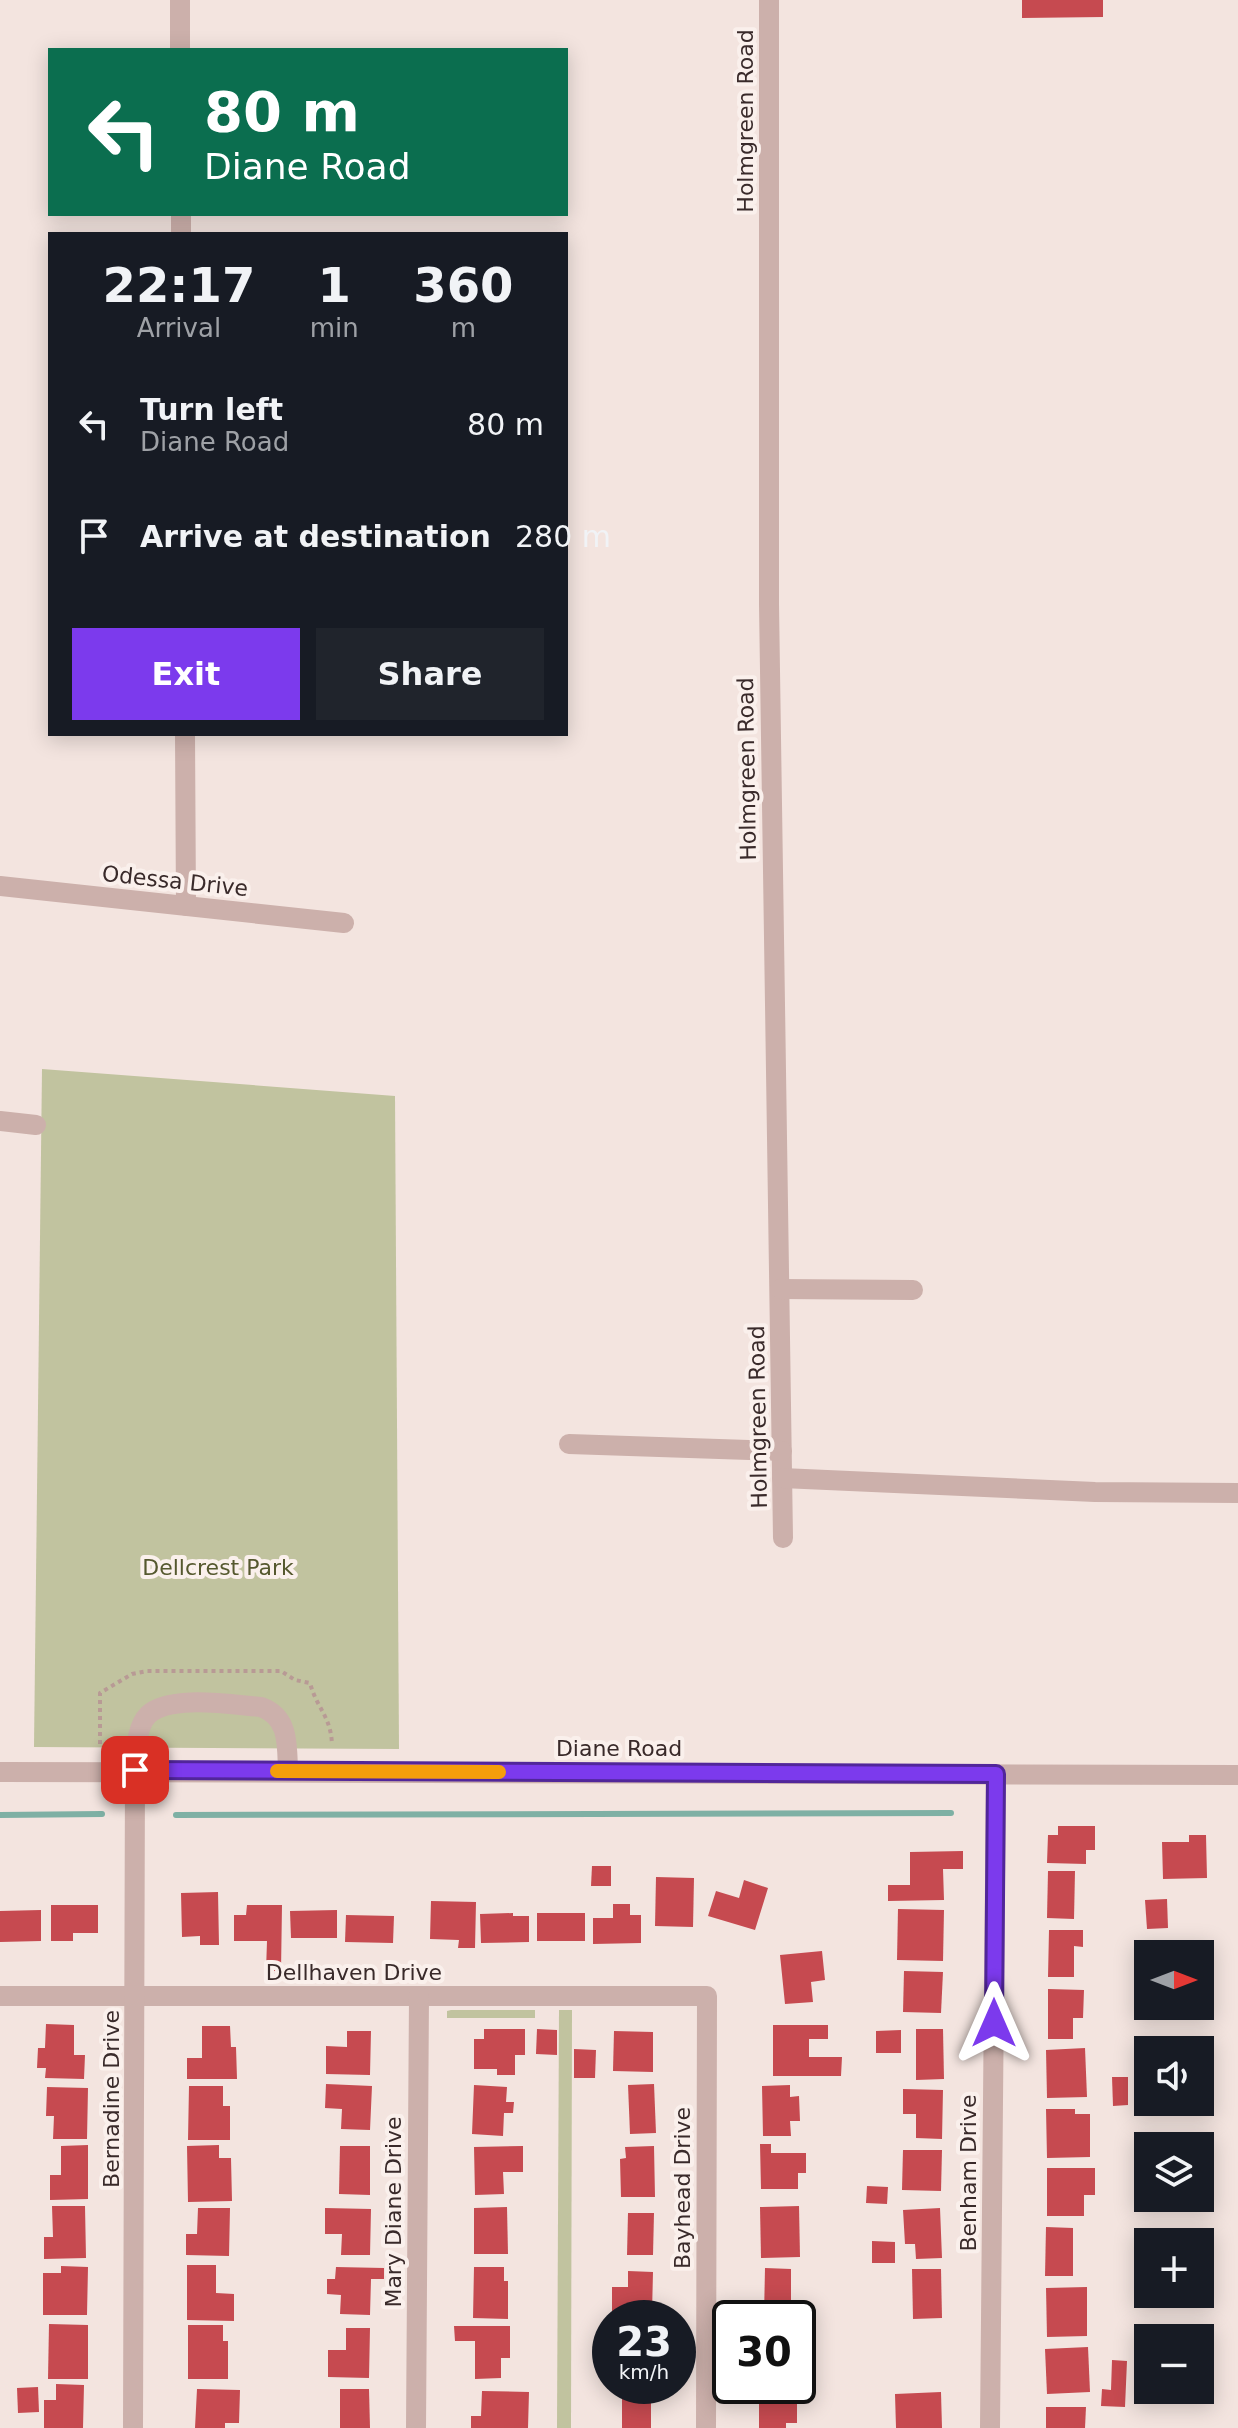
<!DOCTYPE html>
<meta charset="utf-8">
<style>
body{margin:0;font-family:"DejaVu Sans",sans-serif;background:#20242c;color:#f1f3f6;height:100vh;display:flex;flex-direction:column;font-size:30px;white-space:nowrap}
*{box-sizing:border-box;margin:0}
p{font-size:26px;color:#9ea1a6}
.icon{flex:none;width:44px;height:44px;fill:none;stroke:currentColor;stroke-width:2;stroke-linecap:round;stroke-linejoin:round}
.map{position:relative;flex:1;overflow:hidden}
.panel{position:absolute;left:48px;top:232px;width:520px;height:504px;display:flex;flex-direction:column;background:#171b24;border-radius:0px;box-shadow:0 4px 20px #0003}
.panel>*{flex:none}
.guide{position:absolute;left:48px;top:48px;width:520px;height:168px;border-radius:0px;box-shadow:0 4px 20px #0003;background:#0b6e4f;color:#fff;overflow:hidden}
.needle{width:52px;rotate:90deg}
.buttons{position:absolute;left:1134px;top:1940px;display:grid;gap:16px}
.buttons a{display:grid;place-items:center;width:80px;height:80px;border-radius:0px;background:#171b24;box-shadow:0 4px 20px #0003;font-size:40px}
.speed{position:absolute;left:592px;top:2300px;display:flex;gap:16px;font-size:40px;font-weight:700;text-align:center}
.speed>*{display:grid;place-content:center;width:104px;height:104px;border-radius:50%;background:#171b24;box-shadow:0 4px 20px #0003;line-height:1}
.speed small{font-size:20px;font-weight:400}
.speed .limit{border:4px solid #111;border-radius:12px;background:#fff;color:#111}
.pin{position:absolute;display:grid;place-items:center;width:68px;height:68px;color:#fff;margin:-34px;border-radius:16px;box-shadow:0 4px 12px #0006}
.me{position:absolute;width:88px;margin:-44px;rotate:0deg;stroke-linejoin:round;filter:drop-shadow(0 0 6px #0008)}
.turn{display:flex;align-items:center;gap:28px;height:168px;padding:0 24px;font-size:36px}
.turn .icon{width:104px;height:104px;stroke-width:2.5}
.turn b{display:block;font-size:56px;line-height:68px}
.eta{display:flex;justify-content:space-evenly;align-items:center;height:136px;text-align:center}
.eta b{font-size:48px;font-weight:600;line-height:56px}
.primary-button{display:flex;gap:16px;margin-top:auto;padding:16px 24px}
.primary-button a{flex:1;height:92px;border-radius:0px;background:#7c3aed;color:#fff;font-size:32px;font-weight:600;line-height:92px;text-align:center}
.primary-button a+a{background:#20242c;color:#f1f3f6}
ul{padding:0;list-style:none}
li{display:flex;align-items:center;gap:24px;height:112px;padding:0 24px}
li div{flex:1}
li b{display:block;font-size:30px}
li em{font-style:normal}
.map>svg:first-child{display:block}
.green{fill:#c1c39f}
.lines{fill:none;stroke-linecap:round;stroke-linejoin:round}
.stream{stroke:#7eb0a4;stroke-width:6}
.building{fill:#c64a50}
.path{stroke:#b89a95;stroke-width:4;stroke-dasharray:4 4;stroke-linecap:butt}
.minor{stroke:#ccb0ab;stroke-width:20}
.route-casing{stroke:#51269a;stroke-width:20}
.route{stroke:#7c3aed;stroke-width:14}
.slow{stroke:#f59e0b;stroke-width:14}
.labels{text-anchor:middle;dominant-baseline:central;stroke-width:8;stroke-linejoin:round;paint-order:stroke}
.street-label{font-size:22px;fill:#392a2a;stroke:#faf0ec}
.park-label{font-size:22px;fill:#55582e;stroke:#faf0ec}
</style>
<div class="map">
<svg width="1238" height="2428" viewBox="0 0 1238 2428">
<rect width="100%" height="100%" fill="#f3e4df"/>
<g class="green">
<path d="M42,1069L395,1096L399,1749L34,1747Z"/>
<path d="M451,2010H535V2018H447V2011Z"/>
<path d="M559,2010H572L571,2428H557Z"/>
</g>
<g class="lines">
<g class="stream">
<path d="M0,1815L102,1814"/>
<path d="M176,1815L951,1813"/>
</g>
</g>
<g class="building">
<path d="M1022,0H1103V17L1022,18Z"/>
<path d="M1058,1826H1095V1850H1086V1864L1047,1863L1048,1835H1058Z"/>
<path d="M1189,1835H1206L1207,1878L1163,1879L1162,1842H1189Z"/>
<path d="M963,1851V1869H943L944,1900L888,1901V1885H910V1852Z"/>
<path d="M592,1866H611V1886H591Z"/>
<path d="M1048,1871H1075L1074,1919L1047,1918Z"/>
<path d="M656,1877L694,1878L693,1927L655,1926Z"/>
<path d="M744,1880L768,1888L755,1930L708,1916L716,1891L739,1898Z"/>
<path d="M218,1892L219,1945H200V1936L182,1937L181,1893Z"/>
<path d="M1167,1899L1168,1928L1147,1929L1145,1900Z"/>
<path d="M431,1901L476,1902L475,1948H458L459,1940L430,1939Z"/>
<path d="M613,1904H630V1915H641V1943L593,1944V1918H613Z"/>
<path d="M51,1905H98V1933H73V1941H51Z"/>
<path d="M247,1905H282L281,1971H266L267,1941H234V1915H246Z"/>
<path d="M898,1909L944,1910L943,1961L897,1960Z"/>
<path d="M41,1910V1941L0,1942V1911Z"/>
<path d="M337,1910V1938H291L290,1911Z"/>
<path d="M513,1913V1916H529V1942L481,1943L480,1914Z"/>
<rect x="537" y="1913" width="48" height="28"/>
<path d="M346,1915L394,1916L393,1943L345,1942Z"/>
<path d="M1049,1930H1083V1947L1074,1946V1977H1048Z"/>
<path d="M822,1951L825,1980L811,1982L813,2002L785,2004L780,1955Z"/>
<path d="M904,1971L943,1972L941,2013L903,2012Z"/>
<path d="M1048,1989L1084,1990L1083,2018H1073V2039H1048Z"/>
<path d="M46,2024L74,2025V2055H85L84,2079L45,2078L46,2068H37L38,2048H45Z"/>
<path d="M773,2025H828V2039H809V2057H842L841,2076H773Z"/>
<path d="M202,2026H230L231,2047H236L237,2079H187V2058H202Z"/>
<path d="M484,2029H525V2055H515V2075H497V2069H474V2039H484Z"/>
<path d="M537,2029L557,2030V2055L536,2054Z"/>
<path d="M916,2029H943L944,2079L916,2080Z"/>
<path d="M901,2030V2053H876V2031Z"/>
<path d="M347,2031H371L370,2075L326,2074V2046L347,2047Z"/>
<path d="M614,2031L653,2032V2072L613,2071Z"/>
<path d="M1085,2048L1087,2097L1047,2098L1046,2050Z"/>
<path d="M574,2049L596,2050L595,2078H574Z"/>
<path d="M1112,2077H1128V2105L1113,2106Z"/>
<path d="M326,2084L372,2086L370,2130L341,2129L342,2109L325,2108Z"/>
<path d="M654,2084L656,2133L630,2134L628,2085Z"/>
<path d="M474,2085L507,2087L506,2102H514L513,2113H504L503,2136L472,2134Z"/>
<path d="M790,2085V2097L799,2096L800,2121H790L791,2136H763L762,2086Z"/>
<path d="M189,2086H223V2106H230V2140H188Z"/>
<path d="M47,2087L88,2088L87,2139H53L54,2116H46Z"/>
<path d="M903,2089L943,2090L942,2139L916,2138V2114H903Z"/>
<path d="M1046,2109H1075V2114H1090V2157L1047,2158Z"/>
<path d="M760,2144H771V2153H806V2173H798V2189H761Z"/>
<path d="M88,2145V2199L50,2200V2175H61V2146Z"/>
<path d="M219,2145V2158H231L232,2201L188,2202L187,2146Z"/>
<path d="M340,2146H370V2195L339,2194Z"/>
<path d="M523,2146V2172H503L504,2194L475,2195L474,2147Z"/>
<path d="M654,2146L655,2197H621L620,2159L626,2158L625,2147Z"/>
<path d="M903,2150H942L941,2191L902,2190Z"/>
<path d="M1047,2168H1095V2195H1084V2216H1047Z"/>
<path d="M867,2186L888,2187L887,2204L866,2203Z"/>
<path d="M52,2206H85L86,2258L44,2259V2237H53Z"/>
<path d="M799,2206L800,2257L761,2258L760,2207Z"/>
<path d="M507,2207L508,2254H474V2208Z"/>
<path d="M198,2208H230L229,2256L186,2255V2234H197Z"/>
<path d="M325,2208L371,2209L370,2255H341L342,2234H325Z"/>
<path d="M940,2208L942,2258L916,2259L915,2244H905L903,2210Z"/>
<path d="M628,2213H654L653,2255H627Z"/>
<path d="M1046,2227L1073,2228V2276H1045Z"/>
<path d="M872,2241L895,2242V2263H872Z"/>
<path d="M187,2265H216V2293L234,2294V2321L187,2320Z"/>
<path d="M61,2266L88,2267L87,2315H43V2273H61Z"/>
<path d="M336,2267L384,2268V2279H371L370,2315L340,2314L341,2295L327,2294V2279H335Z"/>
<path d="M474,2267H504V2281H508V2319L473,2318Z"/>
<path d="M765,2268L791,2269V2317H764Z"/>
<path d="M912,2269H941L942,2318L913,2319Z"/>
<path d="M628,2271L653,2272L652,2313L612,2312V2287H628Z"/>
<path d="M1087,2287V2336L1047,2337L1046,2288Z"/>
<path d="M49,2324L88,2325V2379H48Z"/>
<path d="M188,2325H223V2341H228V2379H188Z"/>
<path d="M454,2326H510V2358H501V2378L475,2379V2341H455Z"/>
<path d="M346,2328H370L369,2378L328,2377V2350H346Z"/>
<path d="M1088,2347L1090,2392L1047,2394L1045,2349Z"/>
<path d="M1112,2360L1127,2361L1125,2407L1101,2406L1102,2389L1111,2390Z"/>
<path d="M56,2384L84,2385L83,2428H44V2400H56Z"/>
<path d="M38,2387L39,2412L18,2413L17,2388Z"/>
<path d="M197,2389L240,2390L239,2423H225V2428H195Z"/>
<path d="M340,2389H369L370,2428H340Z"/>
<path d="M622,2390L651,2391V2428H622Z"/>
<path d="M482,2391L529,2392L528,2428H471V2416H481Z"/>
<path d="M759,2391L797,2392V2423H786V2428H759Z"/>
<path d="M941,2392L942,2428H896L895,2394Z"/>
<path d="M1046,2407H1086L1085,2428H1046Z"/>
</g>
<g class="lines">
<path class="path" d="M100,1744V1693L132,1674L147,1671H281L295,1680L310,1683C317,1709 331,1716 332,1745"/>
<g class="minor">
<path d="M180,0V50"/>
<path d="M769,0V604L783,1538"/>
<path d="M181,214V234"/>
<path d="M185,734L186,906"/>
<path d="M0,886L344,923"/>
<path d="M0,1121L36,1125"/>
<path d="M780,1289L913,1290"/>
<path d="M569,1444L782,1451"/>
<path d="M782,1478L1095,1492L1238,1493"/>
<path d="M0,1772L1238,1775"/>
<path d="M0,1996H707L706,2428"/>
<path d="M133,2428L135,1770C137,1753 135,1728 148,1715C169,1694 233,1705 261,1707C289,1717 287,1744 288,1771"/>
<path d="M416,2428L419,1996"/>
<path d="M990,2428L996,1774"/>
</g>
</g>
<g class="lines">
<defs>
<path id="route" d="M135,1770L996,1774L994,2023"/>
</defs>
<use href="#route" class="route-casing"/>
<use href="#route" class="route"/>
<path class="slow" d="M277,1771L499,1772"/>
</g>
<g class="labels">
<g class="street-label">
<text transform="translate(745 121) rotate(-90)">Holmgreen Road</text>
<text transform="translate(747 769) rotate(-91)">Holmgreen Road</text>
<text transform="translate(175 881) rotate(6)">Odessa Drive</text>
<text transform="translate(758 1417) rotate(-91)">Holmgreen Road</text>
<text x="619" y="1748">Diane Road</text>
<text x="354" y="1972">Dellhaven Drive</text>
<text transform="translate(111 2099) rotate(-90)">Bernadine Drive</text>
<text transform="translate(968 2173) rotate(-90)">Benham Drive</text>
<text transform="translate(682 2188) rotate(-90)">Bayhead Drive</text>
<text transform="translate(393 2212) rotate(-90)">Mary Diane Drive</text>
</g>
<g class="park-label">
<text x="218" y="1567">Dellcrest Park</text>
</g>
</g>
</svg>
<div class="buttons">
<a><svg class="needle" viewBox="-14 -14 28 28"><path d="M0-13l5 13h-10z" fill="#e53935"/><path d="M0 13l5-13h-10z" fill="#9ea1a6"/></svg></a>
<a><svg class="icon" aria-label="sound" viewBox="0 0 24 24"><path d="M4 9h4l5-4v14l-5-4H4zM17 9q2 3 0 6"/></svg></a>
<a><svg class="icon" aria-label="layers" viewBox="0 0 24 24"><path d="M12 4l9 5-9 5-9-5zM3 14l9 5 9-5"/></svg></a>
<a>+</a>
<a>−</a>
</div>
<div class="speed"><div>23<small>km/h</small></div><div class="limit">30</div></div>
<div class="pin" style="left:135px;top:1770px;background:#d93025"><svg class="icon" aria-label="arrive" viewBox="0 0 24 24"><path d="M6 21V4h12l-3 4 3 4H6"/></svg></div>
<svg class="me" style="left:994px;top:2023px" viewBox="-20 -20 40 40"><path d="M0-17L14 15 0 8-14 15z" fill="#7c3aed" stroke="#fff" stroke-width="4"/></svg>
<div class="guide">
<div class="turn"><svg class="icon" aria-label="left" viewBox="0 0 24 24"><path d="M17 20v-9H6M10 6l-5 5 5 5"/></svg><div><b>80 m</b>Diane Road</div></div>
</div>
<section class="panel">
<div class="eta">
<div><b>22:17</b><p>Arrival</p></div>
<div><b>1</b><p>min</p></div>
<div><b>360</b><p>m</p></div>
</div>
<ul>
<li><svg class="icon" aria-label="left" viewBox="0 0 24 24"><path d="M17 20v-9H6M10 6l-5 5 5 5"/></svg><div><b>Turn left</b><p>Diane Road</p></div><em>80 m</em></li>
<li><svg class="icon" aria-label="arrive" viewBox="0 0 24 24"><path d="M6 21V4h12l-3 4 3 4H6"/></svg><div><b>Arrive at destination</b></div><em>280 m</em></li>
</ul>
<div class="primary-button"><a>Exit</a><a>Share</a></div>
</section>
</div>
